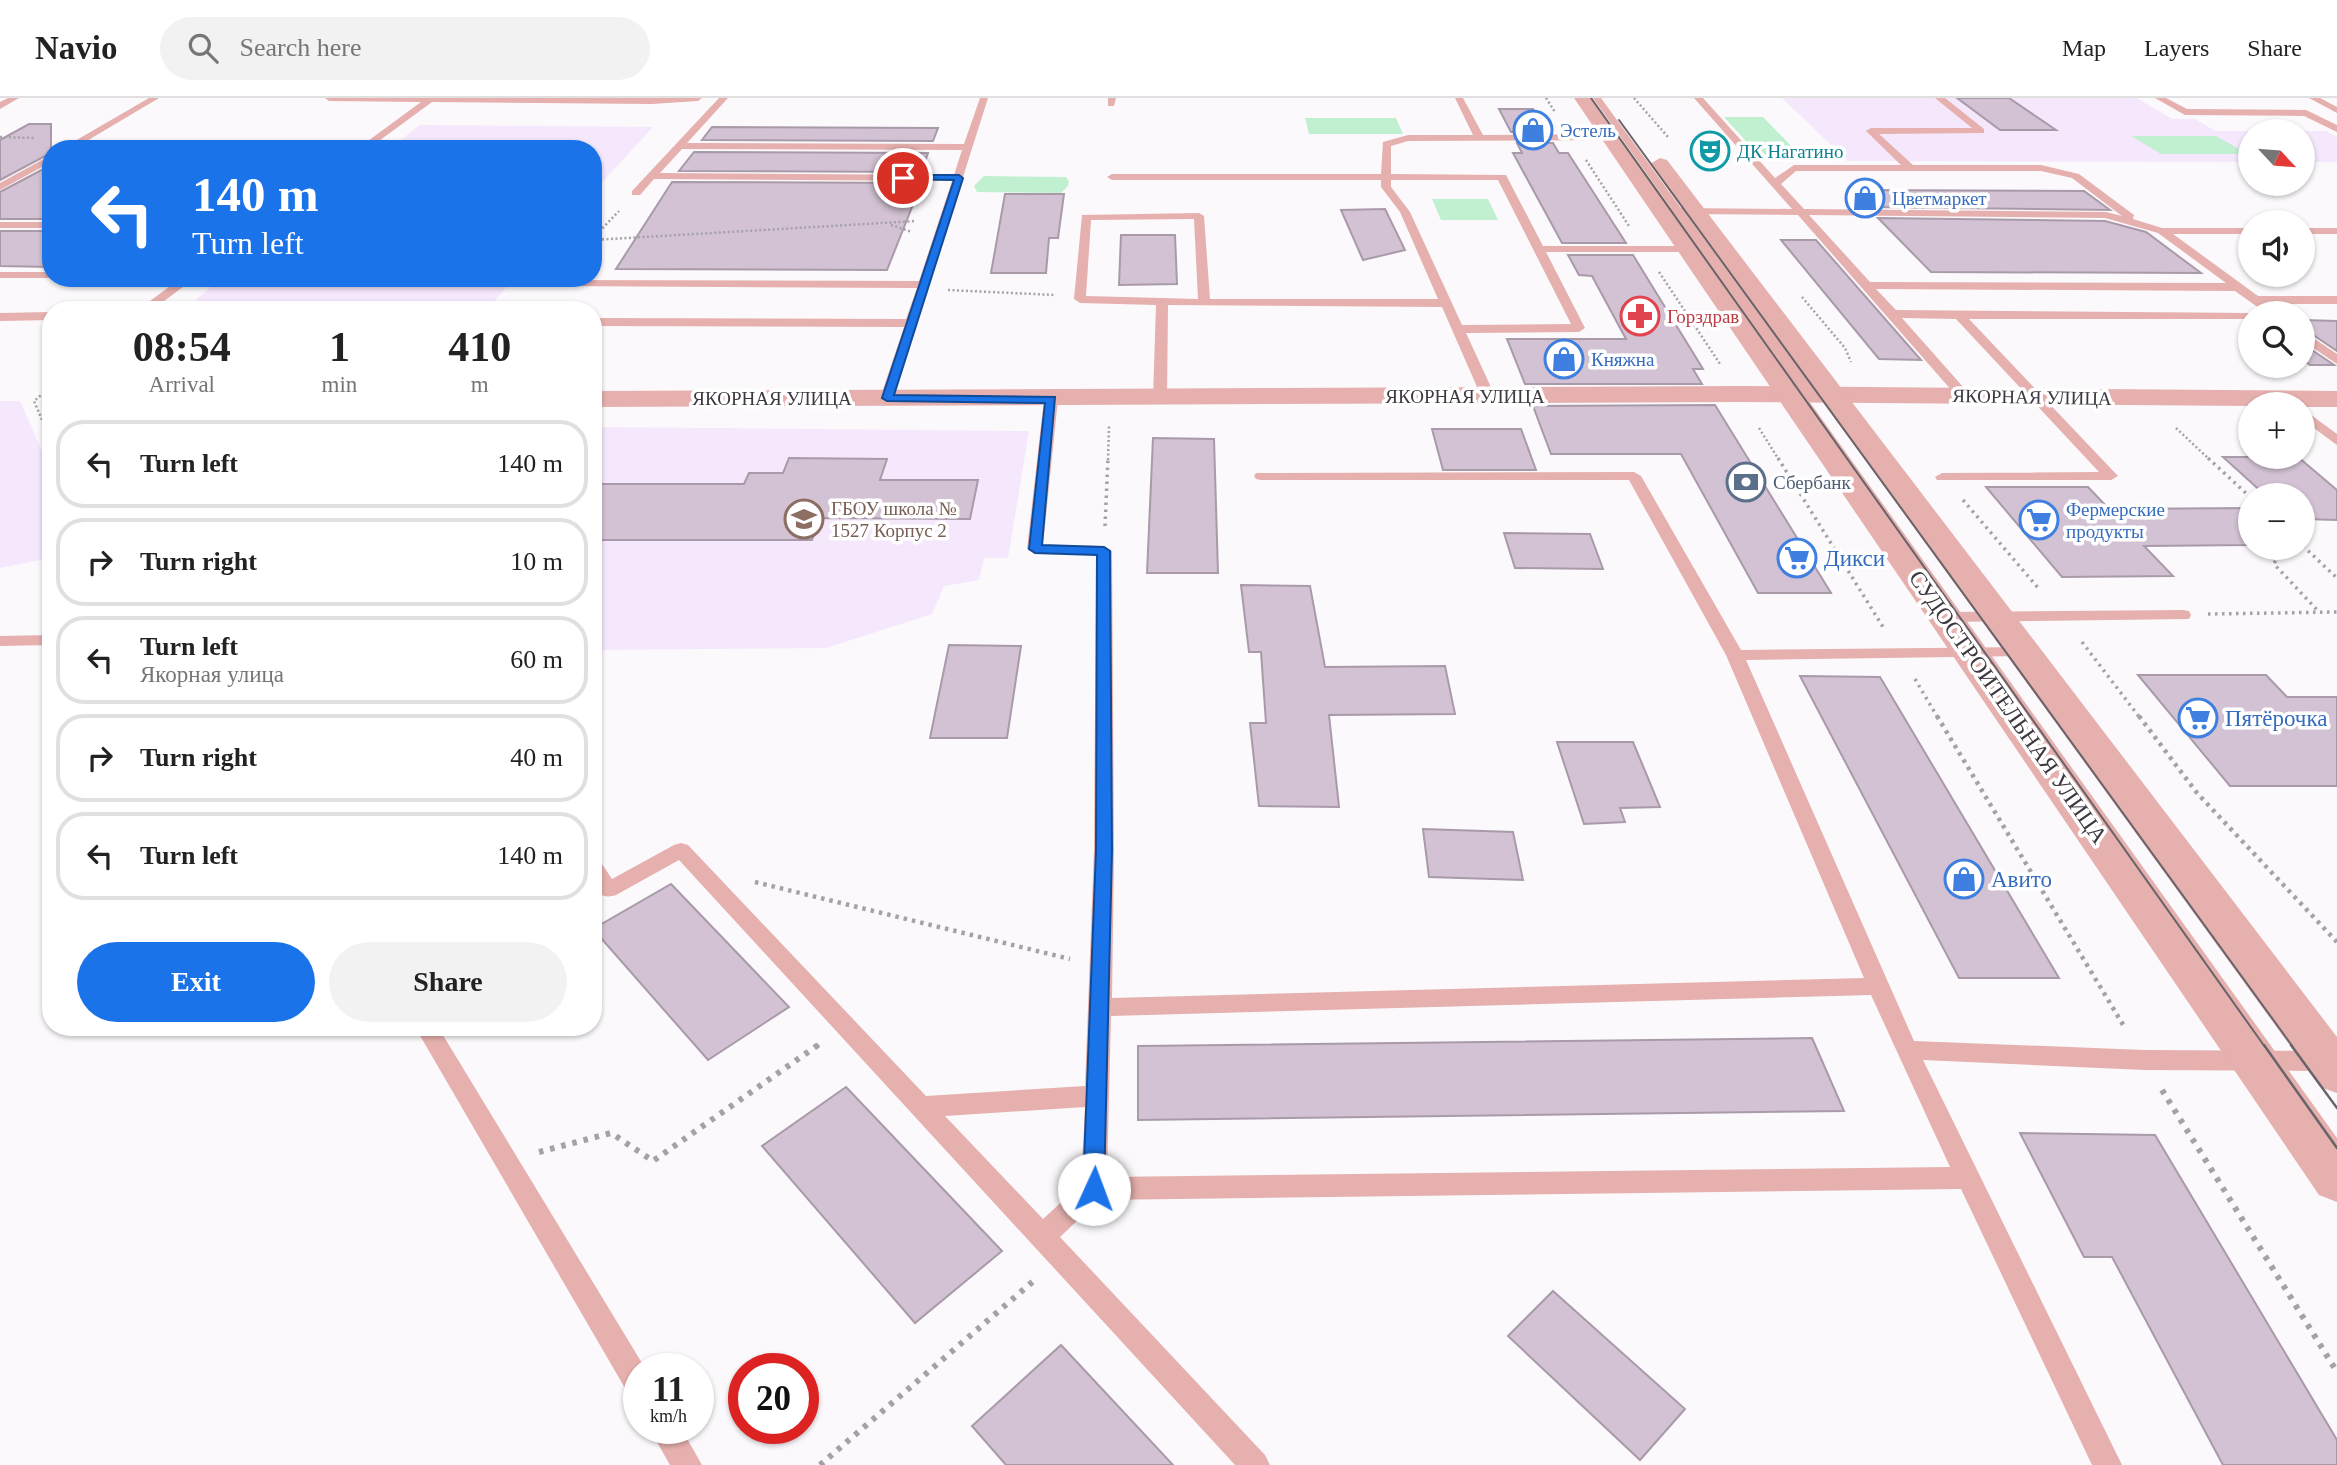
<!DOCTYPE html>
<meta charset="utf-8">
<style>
body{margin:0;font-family:Georgia,serif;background:#f2f2f2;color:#222;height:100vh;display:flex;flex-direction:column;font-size:26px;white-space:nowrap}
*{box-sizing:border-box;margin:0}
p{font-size:23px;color:#767676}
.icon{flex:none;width:38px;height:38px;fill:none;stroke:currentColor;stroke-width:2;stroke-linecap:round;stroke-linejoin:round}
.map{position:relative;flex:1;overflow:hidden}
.sheet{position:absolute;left:42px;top:203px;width:560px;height:735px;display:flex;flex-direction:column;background:#fff;border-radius:28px;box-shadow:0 2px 5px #0004}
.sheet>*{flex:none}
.hud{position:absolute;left:42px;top:42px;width:560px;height:147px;border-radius:28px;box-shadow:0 2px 5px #0004;background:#1a73e8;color:#fff;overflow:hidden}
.needle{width:46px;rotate:116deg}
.buttons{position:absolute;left:2238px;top:21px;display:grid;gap:14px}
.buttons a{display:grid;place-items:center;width:77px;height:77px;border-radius:50%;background:#fff;box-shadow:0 2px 5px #0004;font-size:35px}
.speed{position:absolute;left:623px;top:1255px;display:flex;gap:14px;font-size:35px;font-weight:700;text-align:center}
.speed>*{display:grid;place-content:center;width:91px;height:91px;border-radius:50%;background:#fff;box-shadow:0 2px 5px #0004;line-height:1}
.speed small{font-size:18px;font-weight:400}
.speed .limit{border:10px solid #d22;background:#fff;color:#111}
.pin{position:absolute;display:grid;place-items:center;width:60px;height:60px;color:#fff;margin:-30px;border:4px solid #fff;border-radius:50%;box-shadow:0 2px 7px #0007}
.me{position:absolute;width:77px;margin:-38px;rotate:2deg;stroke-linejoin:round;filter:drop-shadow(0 0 5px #0008)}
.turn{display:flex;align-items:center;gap:24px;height:147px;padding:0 35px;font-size:32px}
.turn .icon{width:91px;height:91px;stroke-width:2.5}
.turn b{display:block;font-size:49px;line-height:60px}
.eta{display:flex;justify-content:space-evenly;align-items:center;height:119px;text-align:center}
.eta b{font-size:42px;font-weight:800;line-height:49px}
.primary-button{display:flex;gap:14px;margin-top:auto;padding:14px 35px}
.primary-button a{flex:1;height:80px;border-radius:42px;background:#1a73e8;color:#fff;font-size:28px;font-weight:800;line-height:80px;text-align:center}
.primary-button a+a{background:#f2f2f2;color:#222}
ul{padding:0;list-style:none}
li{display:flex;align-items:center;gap:21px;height:88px;margin:0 14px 10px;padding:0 21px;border:4px solid #e0e0e0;border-radius:28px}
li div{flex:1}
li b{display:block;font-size:26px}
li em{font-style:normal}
header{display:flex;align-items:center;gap:42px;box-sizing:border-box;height:98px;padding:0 35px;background:#fff;border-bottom:2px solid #e0e0e0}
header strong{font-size:33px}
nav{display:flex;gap:38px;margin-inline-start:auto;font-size:24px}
.search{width:490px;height:63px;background:#f2f2f2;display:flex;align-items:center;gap:18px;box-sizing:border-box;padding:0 24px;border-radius:38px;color:#767676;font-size:26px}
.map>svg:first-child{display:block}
.built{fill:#f5e7fc}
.green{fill:#c1f0d1}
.building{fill:#d2c2d3;stroke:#a99aaa;stroke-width:2}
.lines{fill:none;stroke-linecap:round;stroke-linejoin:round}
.path-far3{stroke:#a5a1a6;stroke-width:2.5;stroke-dasharray:2 2.5;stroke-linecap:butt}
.path-far2{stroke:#a5a1a6;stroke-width:3.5;stroke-dasharray:2.5 4.5;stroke-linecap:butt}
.path-far1{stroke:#a5a1a6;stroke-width:4.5;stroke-dasharray:3.5 5;stroke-linecap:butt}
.path{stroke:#a5a1a6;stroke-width:6;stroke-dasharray:4.5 7;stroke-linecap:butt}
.service{fill:#e5b0ae;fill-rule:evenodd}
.minor{fill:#e5b0ae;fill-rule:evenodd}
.tertiary{fill:#e5b0ae;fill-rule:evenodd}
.tram-far1{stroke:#69646a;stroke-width:2}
.tram{stroke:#69646a;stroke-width:2.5}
.route{fill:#1a73e8;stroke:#114b97;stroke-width:2}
.labels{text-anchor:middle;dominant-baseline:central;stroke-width:7;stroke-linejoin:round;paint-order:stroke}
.far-shop-label{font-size:19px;fill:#366cbe;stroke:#fff;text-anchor:start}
.far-culture-label{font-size:19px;fill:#0d838f;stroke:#fff;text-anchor:start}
.far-health-label{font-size:19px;fill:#be3a42;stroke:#fff;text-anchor:start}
.far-street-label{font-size:19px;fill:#3e3840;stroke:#fff}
.far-service-label{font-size:19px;fill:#4e5e75;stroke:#fff;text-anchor:start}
.far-education-label{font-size:19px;fill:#785e54;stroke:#fff;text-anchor:start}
.shop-label{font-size:23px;fill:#366cbe;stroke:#fff;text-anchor:start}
.street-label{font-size:23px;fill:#3e3840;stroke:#fff}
</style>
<header>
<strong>Navio</strong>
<div class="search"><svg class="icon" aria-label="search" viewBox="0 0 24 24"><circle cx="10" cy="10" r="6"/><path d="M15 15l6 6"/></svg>Search here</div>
<nav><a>Map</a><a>Layers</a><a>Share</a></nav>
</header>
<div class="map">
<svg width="2337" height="1367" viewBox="0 0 2337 1367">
<rect width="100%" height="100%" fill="#fbf9fc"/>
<g class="built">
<path d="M1782,0H2137L2172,21H2195L2215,33H2326L2337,39V64H2303V33H2250V64L1848,63Z"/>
<path d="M420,27L653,29L593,94V51H389Z"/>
<path d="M221,180H514L487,212H184Z"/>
<path d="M0,303H20L51,374V460L0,470Z"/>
<path d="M593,329L1029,333L1008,460H984L979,482L944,488L932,516L826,550L593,552Z"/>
</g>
<g class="green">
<path d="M1724,19H1763L1804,61H1762Z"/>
<path d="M1305,20H1396L1403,36H1309Z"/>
<path d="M2131,38H2216L2248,56H2161Z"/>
<path d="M984,78L1066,79L1069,83L1068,88L1061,95L977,94L974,88Z"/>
<path d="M1432,101H1488L1498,122H1441Z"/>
</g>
<g class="building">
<path d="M1957,0H2009L2056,32H2000Z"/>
<path d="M1499,11H1533L1547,34H1511Z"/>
<path d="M29,26H51V55L0,82V42Z"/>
<path d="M712,29L938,30L933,43L702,42Z"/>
<path d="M1517,45H1553L1559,55H1568L1626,145H1562L1513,55H1522Z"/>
<path d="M694,54L928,55L921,74L679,73Z"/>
<path d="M51,67V121H0V94Z"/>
<path d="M672,84L918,85L914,94H918L887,172L616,171Z"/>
<path d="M1850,92L2084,93L2110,112L1867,109Z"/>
<path d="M1005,96H1064L1058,140H1049L1046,175H991Z"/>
<path d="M1385,111L1405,152L1363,162L1341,112Z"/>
<path d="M1878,120L2105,123L2146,134L2201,175L1931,174Z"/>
<path d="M0,133H51V169L0,168Z"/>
<path d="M1121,137H1175L1177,186L1119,187Z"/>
<path d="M1781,142H1816L1921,262L1879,261Z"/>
<path d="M1568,157H1633L1703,271H1693L1702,286H1525L1507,241H1626L1592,178L1579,177Z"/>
<path d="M2303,222L2337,223V253L2303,230Z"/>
<path d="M2303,246L2334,267H2310L2303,262Z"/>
<path d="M1715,307L1831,495H1758L1681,356H1551L1533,308Z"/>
<path d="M1432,331H1521L1536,372H1443Z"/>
<path d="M1153,340L1214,341L1218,475H1147Z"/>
<path d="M2223,359H2298L2337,392V422L2303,421V397H2265Z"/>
<path d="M789,360L887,361L880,382H978L970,421L820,420L812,442H593V386H744L749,375H783Z"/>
<path d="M1986,389H2088L2109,411L2250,410V447L2144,448L2173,478L2062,479Z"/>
<path d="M1504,435L1590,436L1603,471L1515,470Z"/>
<path d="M1241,487L1310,488L1325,569L1445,568L1455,616L1329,617L1339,709L1259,708L1250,625H1266L1261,554H1249Z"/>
<path d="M949,547L1021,548L1007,640H930Z"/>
<path d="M2138,577H2266L2287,599H2337V688H2230Z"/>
<path d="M1800,578L1880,579L2059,880H1959Z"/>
<path d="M1557,644H1633L1660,709L1620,710L1625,724L1584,726Z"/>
<path d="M1423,731L1513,734L1523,782L1429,779Z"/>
<path d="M671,786L789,909L708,962L593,831Z"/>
<path d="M1812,940L1844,1013L1138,1022V948Z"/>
<path d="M846,989L1002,1153L915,1225L762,1048Z"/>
<path d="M2020,1035L2155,1037L2337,1342V1367H2223L2112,1159H2084Z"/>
<path d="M1553,1193L1685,1311L1640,1362L1508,1238Z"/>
<path d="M1061,1247L1173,1367H1006L972,1328Z"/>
</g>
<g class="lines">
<g class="path-far3">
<path d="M1546,0L1555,14"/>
<path d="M1634,0L1668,39"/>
<path d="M0,39L35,40"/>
<path d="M1586,62L1629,128"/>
<path d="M891,127L912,134"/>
<path d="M593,140L619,113"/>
<path d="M593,142L916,123"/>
<path d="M1659,174L1720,266"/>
<path d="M948,192L1055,197"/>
<path d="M1802,199L1845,250L1851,264"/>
<path d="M526,212L535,202"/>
<path d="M51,289L34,303L51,343"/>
<path d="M1759,330L1779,362"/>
<path d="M2176,330L2210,362"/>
<path d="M1108,362L1109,328"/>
</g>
<g class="path-far2">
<path d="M1778,360L1883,529"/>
<path d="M2208,360L2250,399"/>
<path d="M1963,402L2039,491"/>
<path d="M1105,428L1108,360"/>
<path d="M2303,448L2337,480"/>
<path d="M2281,450L2274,466L2319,514"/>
<path d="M2208,516L2337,514"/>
<path d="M2082,544L2140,620"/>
<path d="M1915,581L1938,620"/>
</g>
<g class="path-far1">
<path d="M1937,618L2125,930"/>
<path d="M2139,618L2197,695L2337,844"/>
<path d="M755,784L1070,861"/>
<path d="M816,949L821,945"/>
</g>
<g class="path">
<path d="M2162,992L2337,1274"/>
<path d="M539,1054L611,1035L653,1063L818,947"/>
<path d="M820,1367L1037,1180"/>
</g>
<g class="service">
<path d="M8,0H19L0,11V4Z"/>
<path d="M149,0H159L85,44L327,47L332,50H73L68,47Z"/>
<path d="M325,0H702L698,3L652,6L432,4L368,51H357L421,4L329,3Z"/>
<path d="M719,0H728L687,45L964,46L980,0H988L892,303H882L880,300L904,229L593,228V220L906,221L917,190L552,188L546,185L552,182L919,183L952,83L654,81L640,97H632V93ZM682,51L962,52L954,77L660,75Z"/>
<path d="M1108,0H1116L1114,8H1108Z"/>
<path d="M1455,0H1463L1483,37L1610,36L1615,39L1610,42L1408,43L1391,48V76L1506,77L1543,148H1689L1695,151L1689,154H1546L1585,230L1579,234L1466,235L1495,298L1493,301L1488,302L1481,298L1442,209L1168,207L1167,300L1160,304L1153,300L1156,207L1080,205L1074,201L1082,117L1199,115L1204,118L1210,201H1438L1400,114L1381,89V82H1112L1107,79L1112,76H1381L1383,44L1408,37H1473ZM1391,82H1498L1571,226L1462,227L1410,114L1391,89ZM1194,121L1198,201L1086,198L1091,122Z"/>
<path d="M1593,0H1601L1681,110L1792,111L1694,0H1703L1775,80L1794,67H1901L1866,33L1871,30H1972L1935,0H1945L1984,31V35L1879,36L1913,67H2041L2079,76L2134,117L2133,121L2162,130H2250V136H2173L2258,198H2337V206H2268L2279,215H2266L2235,193L1876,191L1896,212L2255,215H2250V221H1969L2118,378L2111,382H1937L1935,379L1942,375L2099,374L1956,221L1902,220L1972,299L1970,302H1960L1798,117L1686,116L1817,296L1810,300L1805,299L1675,116L1658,115V111L1671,110ZM1796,73H2041L2072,80L2122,118L2106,114L1804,111L1781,86ZM1809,117L2105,120L2158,135L2226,185L1870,184Z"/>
<path d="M2155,0H2166L2187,11L2306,12L2337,27V34L2304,18L2185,17Z"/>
<path d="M2309,0H2320L2337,9V15Z"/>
<path d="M51,57V64L0,92V85Z"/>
<rect x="0" y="124" width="51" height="6"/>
<rect x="2303" y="130" width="34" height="6"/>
<path d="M0,174H51L52,180H0Z"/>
<path d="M181,180H195L152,212H138Z"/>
<path d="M51,214V222L0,223V215Z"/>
<path d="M2303,233L2337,256V266L2303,243Z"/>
<path d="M1051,297L1058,301L1043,447L1104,448L1112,453L1114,752L1112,900L1864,880L1726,557L1629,382H1261L1256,381L1254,378L1256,375L1634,374L1641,378L1741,552L2029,549L2032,553L2023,558L1746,562L1914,943L2144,952L2327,953L2337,959L2335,970L2327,973L2144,972L1923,962L2122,1367H2092L1961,1091L1099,1102L1060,1139L1265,1357L1270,1367H1235L679,762L616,797C592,805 593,777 593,761L600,763L612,781L674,747L681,745L688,747L926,998L1085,988L1094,752L1096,457L1035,456L1027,451L1044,301ZM1871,897L1950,1069L1107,1079L1111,918ZM1085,1009L1081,1086L1043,1121L945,1018Z"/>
<path d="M2303,311L2337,336V347L2303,322Z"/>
<path d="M2183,512L2189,513L2191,517L2189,521L1945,524L1937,519L1945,514Z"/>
<path d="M51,537V547L0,548V538Z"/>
<path d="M415,929H438L645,1270H639V1301L629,1297Z"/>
<path d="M649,1330H681L702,1367H670Z"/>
</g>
<path class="minor" d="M1740,288L2337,293V309H2303V306L2250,308L1740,304L593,309V293Z"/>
<g class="tertiary">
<path d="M1574,0H1592L2337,1040V1104L2319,1097Z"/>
<path d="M1660,60L1667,62L2337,939V995L2320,989L1653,70L1650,66Z"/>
</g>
<g class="tram-far1">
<path d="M1591,0L2265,949"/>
<path d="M1619,22L2293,949"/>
</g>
<g class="tram">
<path d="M2264,947L2337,1050"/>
<path d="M2291,947L2337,1010"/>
</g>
</g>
<path class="route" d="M903,77H959L963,80L894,297L1055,299L1042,447L1104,449L1110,453L1112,752L1104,1091L1101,1098L1094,1100L1086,1098L1083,1091L1096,752L1097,457L1035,455L1029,451L1045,305L887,303L882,300L954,82L900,81Z"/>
<defs>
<symbol id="shop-ring" viewBox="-11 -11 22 22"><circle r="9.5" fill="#fff" stroke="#3f7fe0" stroke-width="1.5"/><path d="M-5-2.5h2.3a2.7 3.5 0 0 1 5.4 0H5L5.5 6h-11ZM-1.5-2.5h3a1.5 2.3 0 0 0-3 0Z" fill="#3f7fe0"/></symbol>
<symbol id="theatre-ring" viewBox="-11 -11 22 22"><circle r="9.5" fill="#fff" stroke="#0f9aa8" stroke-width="1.5"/><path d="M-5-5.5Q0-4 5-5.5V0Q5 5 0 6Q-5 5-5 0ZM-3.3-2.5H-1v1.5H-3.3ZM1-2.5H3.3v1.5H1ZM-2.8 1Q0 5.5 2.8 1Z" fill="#0f9aa8"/></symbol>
<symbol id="pharmacy-ring" viewBox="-11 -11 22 22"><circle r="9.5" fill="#fff" stroke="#e0444e" stroke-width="1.5"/><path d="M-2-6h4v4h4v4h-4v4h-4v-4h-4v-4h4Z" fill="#e0444e"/></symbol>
<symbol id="bank-ring" viewBox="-11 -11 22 22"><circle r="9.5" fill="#fff" stroke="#5c6f8a" stroke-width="1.5"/><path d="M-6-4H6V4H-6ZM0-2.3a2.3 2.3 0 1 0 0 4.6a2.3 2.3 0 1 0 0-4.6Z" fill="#5c6f8a"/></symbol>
<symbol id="school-ring" viewBox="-11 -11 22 22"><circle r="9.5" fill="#fff" stroke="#8d6e63" stroke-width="1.5"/><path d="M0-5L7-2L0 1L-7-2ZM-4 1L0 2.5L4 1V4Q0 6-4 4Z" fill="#8d6e63"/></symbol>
<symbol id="supermarket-ring" viewBox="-11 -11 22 22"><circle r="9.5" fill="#fff" stroke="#3f7fe0" stroke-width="1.5"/><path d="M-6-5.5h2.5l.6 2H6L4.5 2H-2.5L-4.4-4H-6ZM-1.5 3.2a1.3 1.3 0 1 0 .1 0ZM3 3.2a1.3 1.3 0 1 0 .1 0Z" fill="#3f7fe0"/></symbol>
</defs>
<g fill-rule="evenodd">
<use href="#shop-ring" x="1511" y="10" width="44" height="44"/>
<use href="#theatre-ring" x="1688" y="31" width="44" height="44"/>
<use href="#shop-ring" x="1843" y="78" width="44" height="44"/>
<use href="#pharmacy-ring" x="1618" y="196" width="44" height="44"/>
<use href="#shop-ring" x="1542" y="239" width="44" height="44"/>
<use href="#bank-ring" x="1724" y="362" width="44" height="44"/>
<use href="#school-ring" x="782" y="399" width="44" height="44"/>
<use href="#supermarket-ring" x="2017" y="400" width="44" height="44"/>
<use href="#supermarket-ring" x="1775" y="438" width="44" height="44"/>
<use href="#supermarket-ring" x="2176" y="598" width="44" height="44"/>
<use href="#shop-ring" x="1942" y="759" width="44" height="44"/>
</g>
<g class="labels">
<g class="far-shop-label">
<text x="1560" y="32">Эстель</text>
<text x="1892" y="100">Цветмаркет</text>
<text x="1591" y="261">Княжна</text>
<text x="2066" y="411">Фермерские<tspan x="2066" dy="22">продукты</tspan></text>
</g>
<g class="far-culture-label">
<text x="1737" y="53">ДК Нагатино</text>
</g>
<g class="far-health-label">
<text x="1667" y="218">Горздрав</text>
</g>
<g class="far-street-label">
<text x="1465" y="298">ЯКОРНАЯ УЛИЦА</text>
<text transform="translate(2032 299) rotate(1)">ЯКОРНАЯ УЛИЦА</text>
<text x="772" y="300">ЯКОРНАЯ УЛИЦА</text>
</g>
<g class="far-service-label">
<text x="1773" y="384">Сбербанк</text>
</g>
<g class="far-education-label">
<text x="831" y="410">ГБОУ школа №<tspan x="831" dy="22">1527 Корпус 2</tspan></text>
</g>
<g class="shop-label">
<text x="1824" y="460">Дикси</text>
<text x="2225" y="620">Пятёрочка</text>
<text x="1991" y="781">Авито</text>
</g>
<g class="street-label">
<text transform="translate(2008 609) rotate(55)">СУДОСТРОИТЕЛЬНАЯ УЛИЦА</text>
</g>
</g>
</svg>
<div class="buttons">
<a><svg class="needle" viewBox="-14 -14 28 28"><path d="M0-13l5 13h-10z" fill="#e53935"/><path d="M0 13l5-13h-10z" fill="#767676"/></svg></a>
<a><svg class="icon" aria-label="sound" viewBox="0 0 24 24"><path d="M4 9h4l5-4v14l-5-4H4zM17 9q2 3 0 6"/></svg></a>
<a><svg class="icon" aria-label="search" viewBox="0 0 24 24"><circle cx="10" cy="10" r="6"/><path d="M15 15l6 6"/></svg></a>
<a>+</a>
<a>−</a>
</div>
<div class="speed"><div>11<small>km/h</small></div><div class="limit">20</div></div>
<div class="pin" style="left:903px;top:80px;background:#d93025"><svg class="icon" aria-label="arrive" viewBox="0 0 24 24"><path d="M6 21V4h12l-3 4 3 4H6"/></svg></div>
<svg class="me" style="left:1094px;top:1091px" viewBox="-20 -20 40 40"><circle r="19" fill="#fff"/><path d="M0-13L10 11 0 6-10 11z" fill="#1a73e8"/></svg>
<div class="hud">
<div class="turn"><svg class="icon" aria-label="left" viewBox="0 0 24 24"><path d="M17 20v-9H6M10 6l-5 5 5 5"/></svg><div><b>140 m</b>Turn left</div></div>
</div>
<section class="sheet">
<div class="eta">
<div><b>08:54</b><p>Arrival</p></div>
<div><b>1</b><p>min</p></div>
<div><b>410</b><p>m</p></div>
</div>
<ul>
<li><svg class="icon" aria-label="left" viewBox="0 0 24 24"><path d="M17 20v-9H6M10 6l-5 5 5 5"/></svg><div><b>Turn left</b></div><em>140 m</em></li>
<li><svg class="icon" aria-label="right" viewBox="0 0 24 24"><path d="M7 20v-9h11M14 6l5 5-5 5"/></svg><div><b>Turn right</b></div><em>10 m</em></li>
<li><svg class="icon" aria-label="left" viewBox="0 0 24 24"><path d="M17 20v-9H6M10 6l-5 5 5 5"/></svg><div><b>Turn left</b><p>Якорная улица</p></div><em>60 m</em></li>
<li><svg class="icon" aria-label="right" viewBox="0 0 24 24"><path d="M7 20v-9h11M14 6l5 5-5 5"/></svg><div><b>Turn right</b></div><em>40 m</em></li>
<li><svg class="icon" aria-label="left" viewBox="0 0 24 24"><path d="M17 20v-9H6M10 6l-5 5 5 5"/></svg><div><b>Turn left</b></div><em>140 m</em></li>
</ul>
<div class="primary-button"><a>Exit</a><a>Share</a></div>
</section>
</div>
